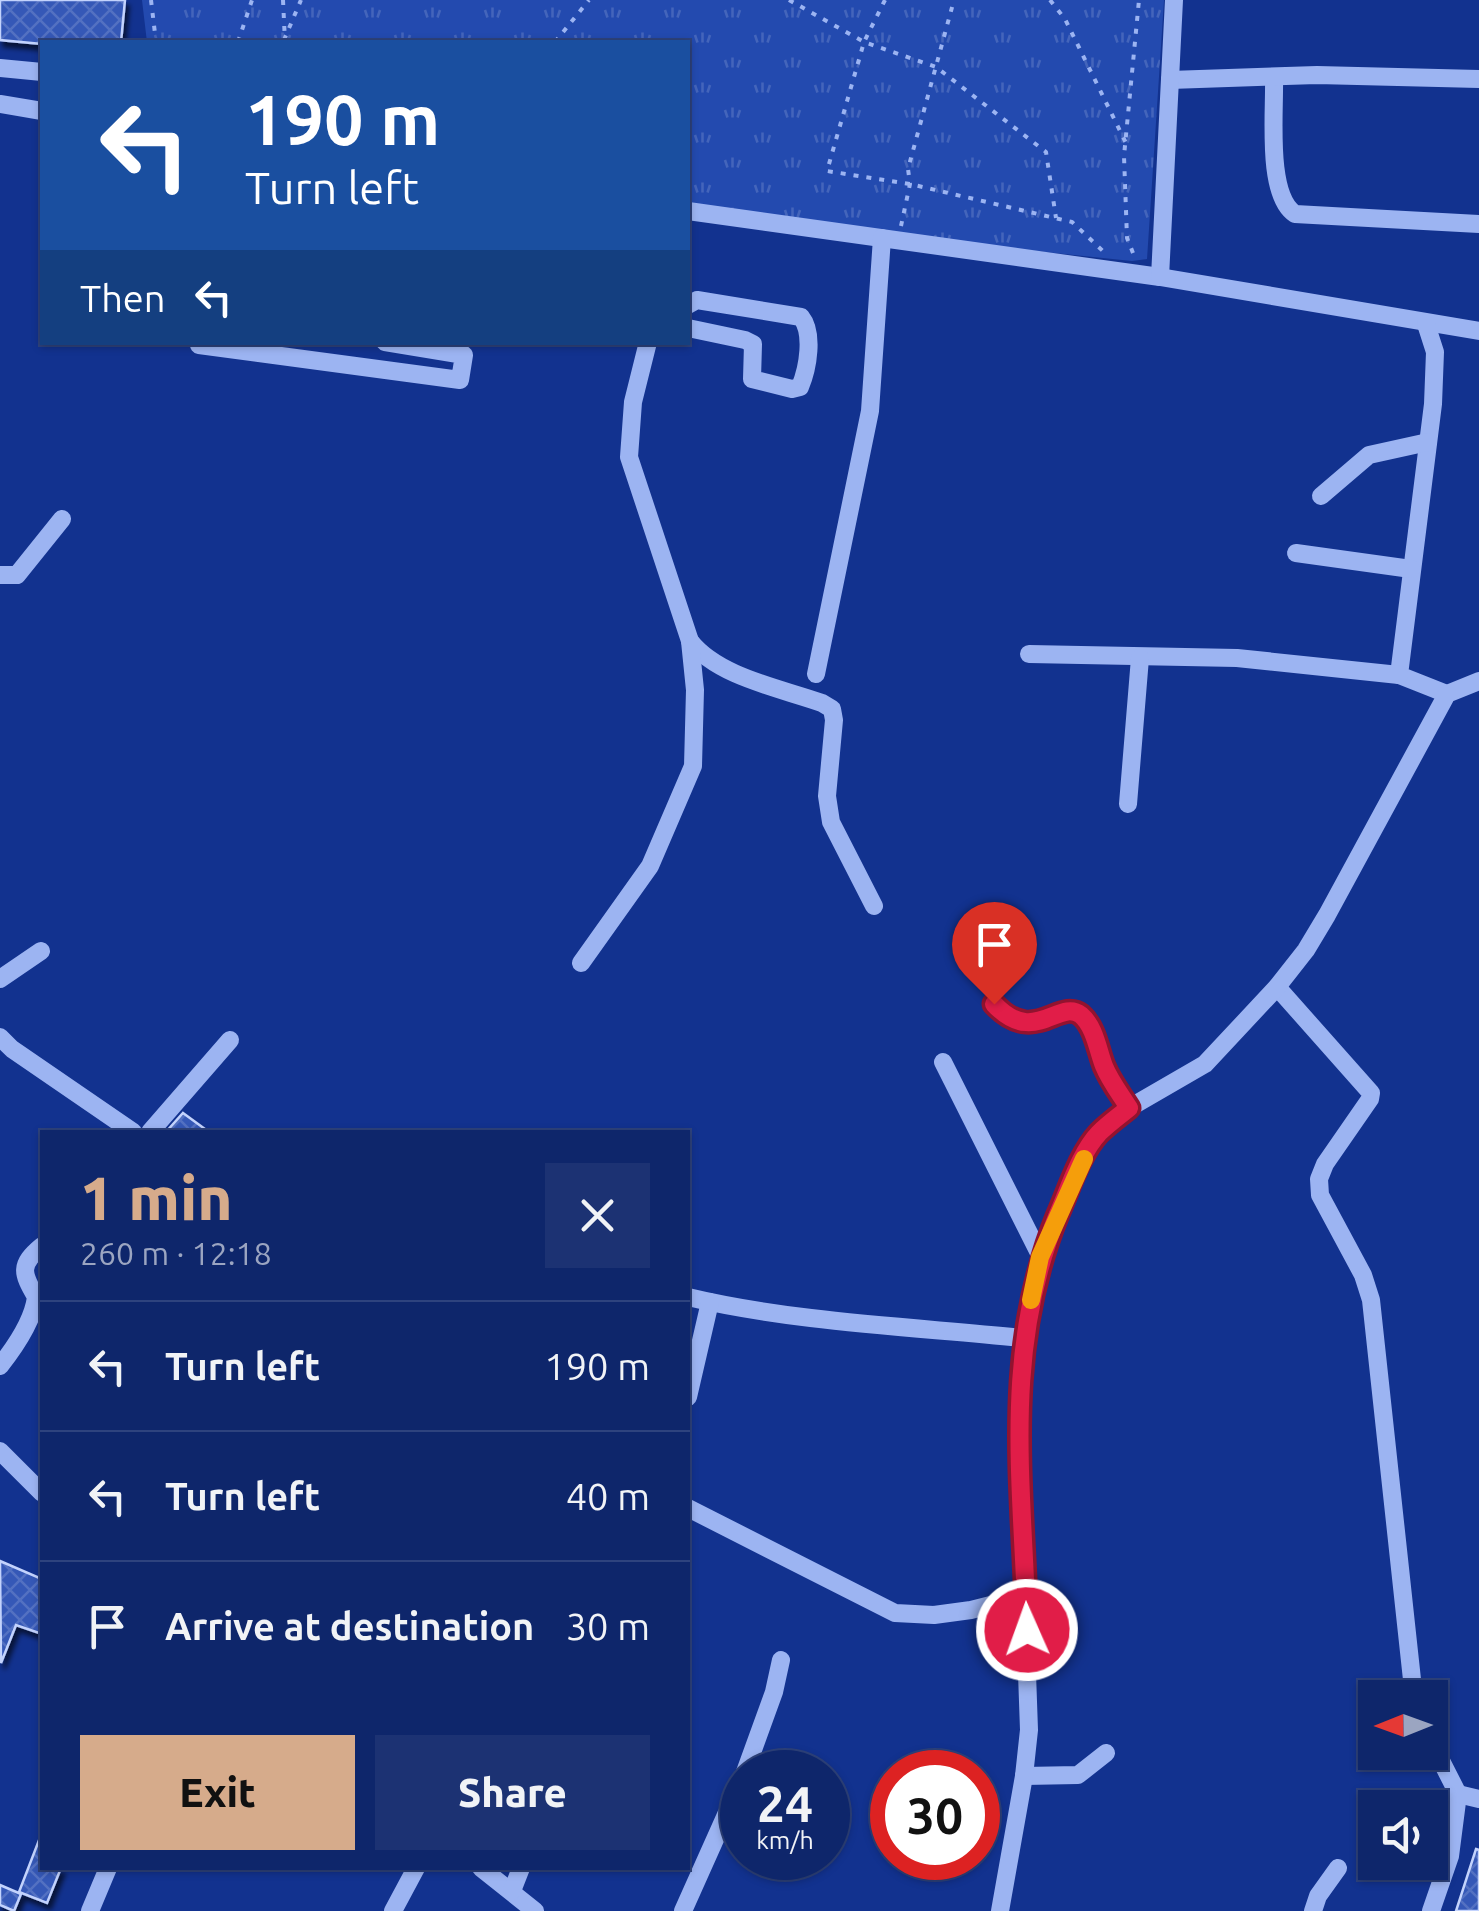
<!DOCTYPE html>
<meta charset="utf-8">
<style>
body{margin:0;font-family:Ubuntu,sans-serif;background:#1c3273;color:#f1f3f6;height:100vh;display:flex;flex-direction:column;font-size:38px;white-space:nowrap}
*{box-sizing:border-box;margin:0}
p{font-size:32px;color:#9ba5c1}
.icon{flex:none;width:55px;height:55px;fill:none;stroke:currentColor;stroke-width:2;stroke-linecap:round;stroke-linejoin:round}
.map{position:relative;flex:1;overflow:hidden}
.panel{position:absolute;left:40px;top:1130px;width:650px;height:740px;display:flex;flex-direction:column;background:#0e266b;border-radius:0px;box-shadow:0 2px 8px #0004,0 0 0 2px #2e437e}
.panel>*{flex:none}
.hud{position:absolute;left:40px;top:40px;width:650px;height:305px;border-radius:0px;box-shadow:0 2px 8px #0004,0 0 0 2px #2e437e;background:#1a4fa0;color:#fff;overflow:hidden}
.needle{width:65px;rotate:269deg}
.tools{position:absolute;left:1358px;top:1680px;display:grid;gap:20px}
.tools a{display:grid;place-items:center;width:90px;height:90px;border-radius:0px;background:#0e266b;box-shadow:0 2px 8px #0004,0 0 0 2px #2e437e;font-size:50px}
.speed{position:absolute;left:720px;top:1750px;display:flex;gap:20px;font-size:50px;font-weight:700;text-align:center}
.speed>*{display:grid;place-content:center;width:130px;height:130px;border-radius:50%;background:#0e266b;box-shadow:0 2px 8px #0004,0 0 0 2px #2e437e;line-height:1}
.speed small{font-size:25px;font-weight:400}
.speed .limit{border:15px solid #d22;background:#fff;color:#111}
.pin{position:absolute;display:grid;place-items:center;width:85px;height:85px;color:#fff;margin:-102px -42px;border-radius:50% 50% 50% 0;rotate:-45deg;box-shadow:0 0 10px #0007}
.pin .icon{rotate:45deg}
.me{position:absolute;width:110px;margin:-55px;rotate:358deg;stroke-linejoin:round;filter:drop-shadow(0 0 8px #0008)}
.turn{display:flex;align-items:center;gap:35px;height:210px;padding:0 40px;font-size:45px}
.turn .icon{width:130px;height:130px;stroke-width:2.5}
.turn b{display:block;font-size:70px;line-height:85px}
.then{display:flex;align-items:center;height:95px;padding:0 40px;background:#0003;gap:20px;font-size:38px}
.round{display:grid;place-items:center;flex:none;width:105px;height:105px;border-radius:0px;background:#1c3273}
.headline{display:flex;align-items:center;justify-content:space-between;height:170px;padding:0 40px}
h1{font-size:60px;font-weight:800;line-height:75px;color:#d6ab8b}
.cta{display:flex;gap:20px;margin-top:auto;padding:20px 40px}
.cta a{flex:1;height:115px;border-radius:0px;background:#d6ab8b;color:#111;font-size:40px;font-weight:800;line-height:115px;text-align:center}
.cta a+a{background:#1c3273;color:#f1f3f6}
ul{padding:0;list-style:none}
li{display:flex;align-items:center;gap:30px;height:130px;padding:0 40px;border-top:2px solid #2e437e}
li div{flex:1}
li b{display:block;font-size:38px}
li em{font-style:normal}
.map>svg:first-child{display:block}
.grass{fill:url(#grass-tufts)}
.building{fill:url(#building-cross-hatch);stroke:#c3d3fd;stroke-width:2.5;filter:url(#shadow)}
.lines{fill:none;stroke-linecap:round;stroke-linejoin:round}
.path{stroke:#9cb4f2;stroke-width:4;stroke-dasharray:5 8;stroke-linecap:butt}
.minor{stroke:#9cb4f2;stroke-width:18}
.route-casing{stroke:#92132f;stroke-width:25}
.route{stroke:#e11d48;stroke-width:18}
.slow{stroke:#f59e0b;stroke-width:18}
</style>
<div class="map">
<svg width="1479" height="1911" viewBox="0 0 1479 1911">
<defs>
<pattern id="grass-tufts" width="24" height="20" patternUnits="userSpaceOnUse" patternTransform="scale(2.5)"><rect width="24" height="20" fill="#234aaf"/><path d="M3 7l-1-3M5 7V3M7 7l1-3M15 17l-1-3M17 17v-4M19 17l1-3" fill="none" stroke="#4465bb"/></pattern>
<pattern id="building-cross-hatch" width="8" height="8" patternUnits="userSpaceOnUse" patternTransform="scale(2.5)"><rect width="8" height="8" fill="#3558b7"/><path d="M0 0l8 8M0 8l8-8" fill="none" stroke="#5371c2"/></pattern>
<filter id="shadow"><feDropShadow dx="3.5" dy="6" stdDeviation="2.5" flood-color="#0009"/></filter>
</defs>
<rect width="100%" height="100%" fill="#12328f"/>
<path class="grass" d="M142,0H1164L1147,259L1132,261L977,245L688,203V42H147Z"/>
<g class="building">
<path d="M0,0H125L121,42L42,44L0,40Z"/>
<path d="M183,1113L209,1132H166Z"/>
<path d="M0,1561L42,1579V1634L16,1625L1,1663Z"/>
<path d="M41,1835L42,1868H61L47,1903L19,1892Z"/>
<path d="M1476,1849L1479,1850V1911H1456Z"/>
<path d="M0,1885L21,1894L14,1911L0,1905Z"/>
</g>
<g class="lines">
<g class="path">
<path d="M151,0L156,42"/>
<path d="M283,0L285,42"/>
<path d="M789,0L864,42L936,67L1046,152L1056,218"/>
<path d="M885,0L864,42L827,171L910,184L1072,222L1104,252"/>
<path d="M1050,0L1065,19L1126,143"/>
<path d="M284,40L301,0"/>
<path d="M238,42L252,0"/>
<path d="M555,42L589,0"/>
<path d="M901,226L910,184L908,169L954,0"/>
<path d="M1133,253L1127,238L1124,156L1139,0"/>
</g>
<g class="minor">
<path d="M0,68L42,72"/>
<path d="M1274,79C1275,112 1266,195 1295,214L1479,224"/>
<path d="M1170,80L1317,75L1479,79"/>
<path d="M0,104L42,111"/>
<path d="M688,211L1160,277L1479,331"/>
<path d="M1160,277L1174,0"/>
<path d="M688,305L697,300L801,317C814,333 808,368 800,387L792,389L752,379L753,344L745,340L688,328"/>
<path d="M1426,324L1435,352L1433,404L1399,675L1447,694"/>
<path d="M199,345L460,380L464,355L385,342"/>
<path d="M1321,496L1369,455L1428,442"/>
<path d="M1296,553L1411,569"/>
<path d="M0,575H17L62,519"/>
<path d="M690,641C718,677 780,688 822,703L832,709L834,720L827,796L831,822L874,906"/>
<path d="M1029,654L1237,658L1399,675"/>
<path d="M816,674L870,411L882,238"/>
<path d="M1128,804L1140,658"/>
<path d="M581,963L650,866L693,766L695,690L690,641L629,457L633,402L648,342"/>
<path d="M0,979L41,951"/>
<path d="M1277,987L1371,1093L1370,1099L1325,1164L1319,1179L1320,1195L1363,1275L1371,1300L1414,1698"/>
<path d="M994,1003L1009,1019L1019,1022L1071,1011L1080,1014L1089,1025L1105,1069L1129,1108"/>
<path d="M0,1037L12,1049L133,1132"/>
<path d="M943,1062L1041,1257"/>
<path d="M150,1132L230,1040"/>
<path d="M688,1297C792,1322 915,1327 1023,1338"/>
<path d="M0,1366C15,1347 33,1321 36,1297C22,1273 19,1265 42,1246"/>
<path d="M688,1397L710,1302"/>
<path d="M0,1451L42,1493"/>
<path d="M688,1508L895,1613L934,1615L971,1610L1026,1596"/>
<path d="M1430,1739L1458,1794L1450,1856L1431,1911"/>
<path d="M745,1772L774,1692L781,1660"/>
<path d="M1024,1776L1078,1775L1106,1753"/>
<path d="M1458,1794L1479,1799"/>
<path d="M481,1868L535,1911"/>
<path d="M512,1891L521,1868"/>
<path d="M90,1911L108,1868"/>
<path d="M393,1911L416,1868"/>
<path d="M683,1911L742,1779"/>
<path d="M1000,1911L1024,1776L1029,1730L1018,1418L1023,1338L1041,1257L1070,1186L1096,1135L1129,1108L1205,1064L1277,987L1306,950L1327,915L1447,694L1479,681"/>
<path d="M1313,1911L1318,1896L1338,1868"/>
</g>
</g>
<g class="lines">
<defs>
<path id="route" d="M994,1004C1034,1047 1059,998 1081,1015C1095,1027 1098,1051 1104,1066C1110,1081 1121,1095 1129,1108C1119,1116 1108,1124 1099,1133C1080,1153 1069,1189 1058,1214C1001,1354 1023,1484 1027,1630"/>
</defs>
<use href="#route" class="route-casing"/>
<use href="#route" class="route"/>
<path class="slow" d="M1031,1300L1040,1257L1084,1159"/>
</g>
</svg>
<div class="tools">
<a><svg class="needle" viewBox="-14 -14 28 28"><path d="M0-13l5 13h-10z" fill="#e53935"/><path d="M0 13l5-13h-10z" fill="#9ba5c1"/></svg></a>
<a><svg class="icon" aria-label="sound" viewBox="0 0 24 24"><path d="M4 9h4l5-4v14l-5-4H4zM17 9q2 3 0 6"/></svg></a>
</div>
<div class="speed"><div>24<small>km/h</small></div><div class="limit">30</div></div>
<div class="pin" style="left:994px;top:1004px;background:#d93025"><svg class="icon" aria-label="arrive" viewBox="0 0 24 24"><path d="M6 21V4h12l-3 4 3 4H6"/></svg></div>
<svg class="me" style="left:1027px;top:1630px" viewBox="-20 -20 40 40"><circle r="17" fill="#e11d48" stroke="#fff" stroke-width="3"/><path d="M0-11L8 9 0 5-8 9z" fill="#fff"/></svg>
<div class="hud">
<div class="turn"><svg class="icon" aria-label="left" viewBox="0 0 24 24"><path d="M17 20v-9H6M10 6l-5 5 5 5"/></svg><div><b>190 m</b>Turn left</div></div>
<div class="then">Then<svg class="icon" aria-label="left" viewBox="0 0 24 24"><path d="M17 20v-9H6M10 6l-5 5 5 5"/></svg></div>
</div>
<section class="panel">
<div class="headline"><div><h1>1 min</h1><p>260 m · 12:18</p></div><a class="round"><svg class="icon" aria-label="close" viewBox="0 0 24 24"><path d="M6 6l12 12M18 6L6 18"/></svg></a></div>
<ul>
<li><svg class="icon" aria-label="left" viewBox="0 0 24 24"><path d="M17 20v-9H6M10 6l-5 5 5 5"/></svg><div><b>Turn left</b></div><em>190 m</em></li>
<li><svg class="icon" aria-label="left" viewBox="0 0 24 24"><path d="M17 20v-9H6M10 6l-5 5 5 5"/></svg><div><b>Turn left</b></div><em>40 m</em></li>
<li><svg class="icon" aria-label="arrive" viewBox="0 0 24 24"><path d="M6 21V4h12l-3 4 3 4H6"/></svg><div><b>Arrive at destination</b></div><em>30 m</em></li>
</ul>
<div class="cta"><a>Exit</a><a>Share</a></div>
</section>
</div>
